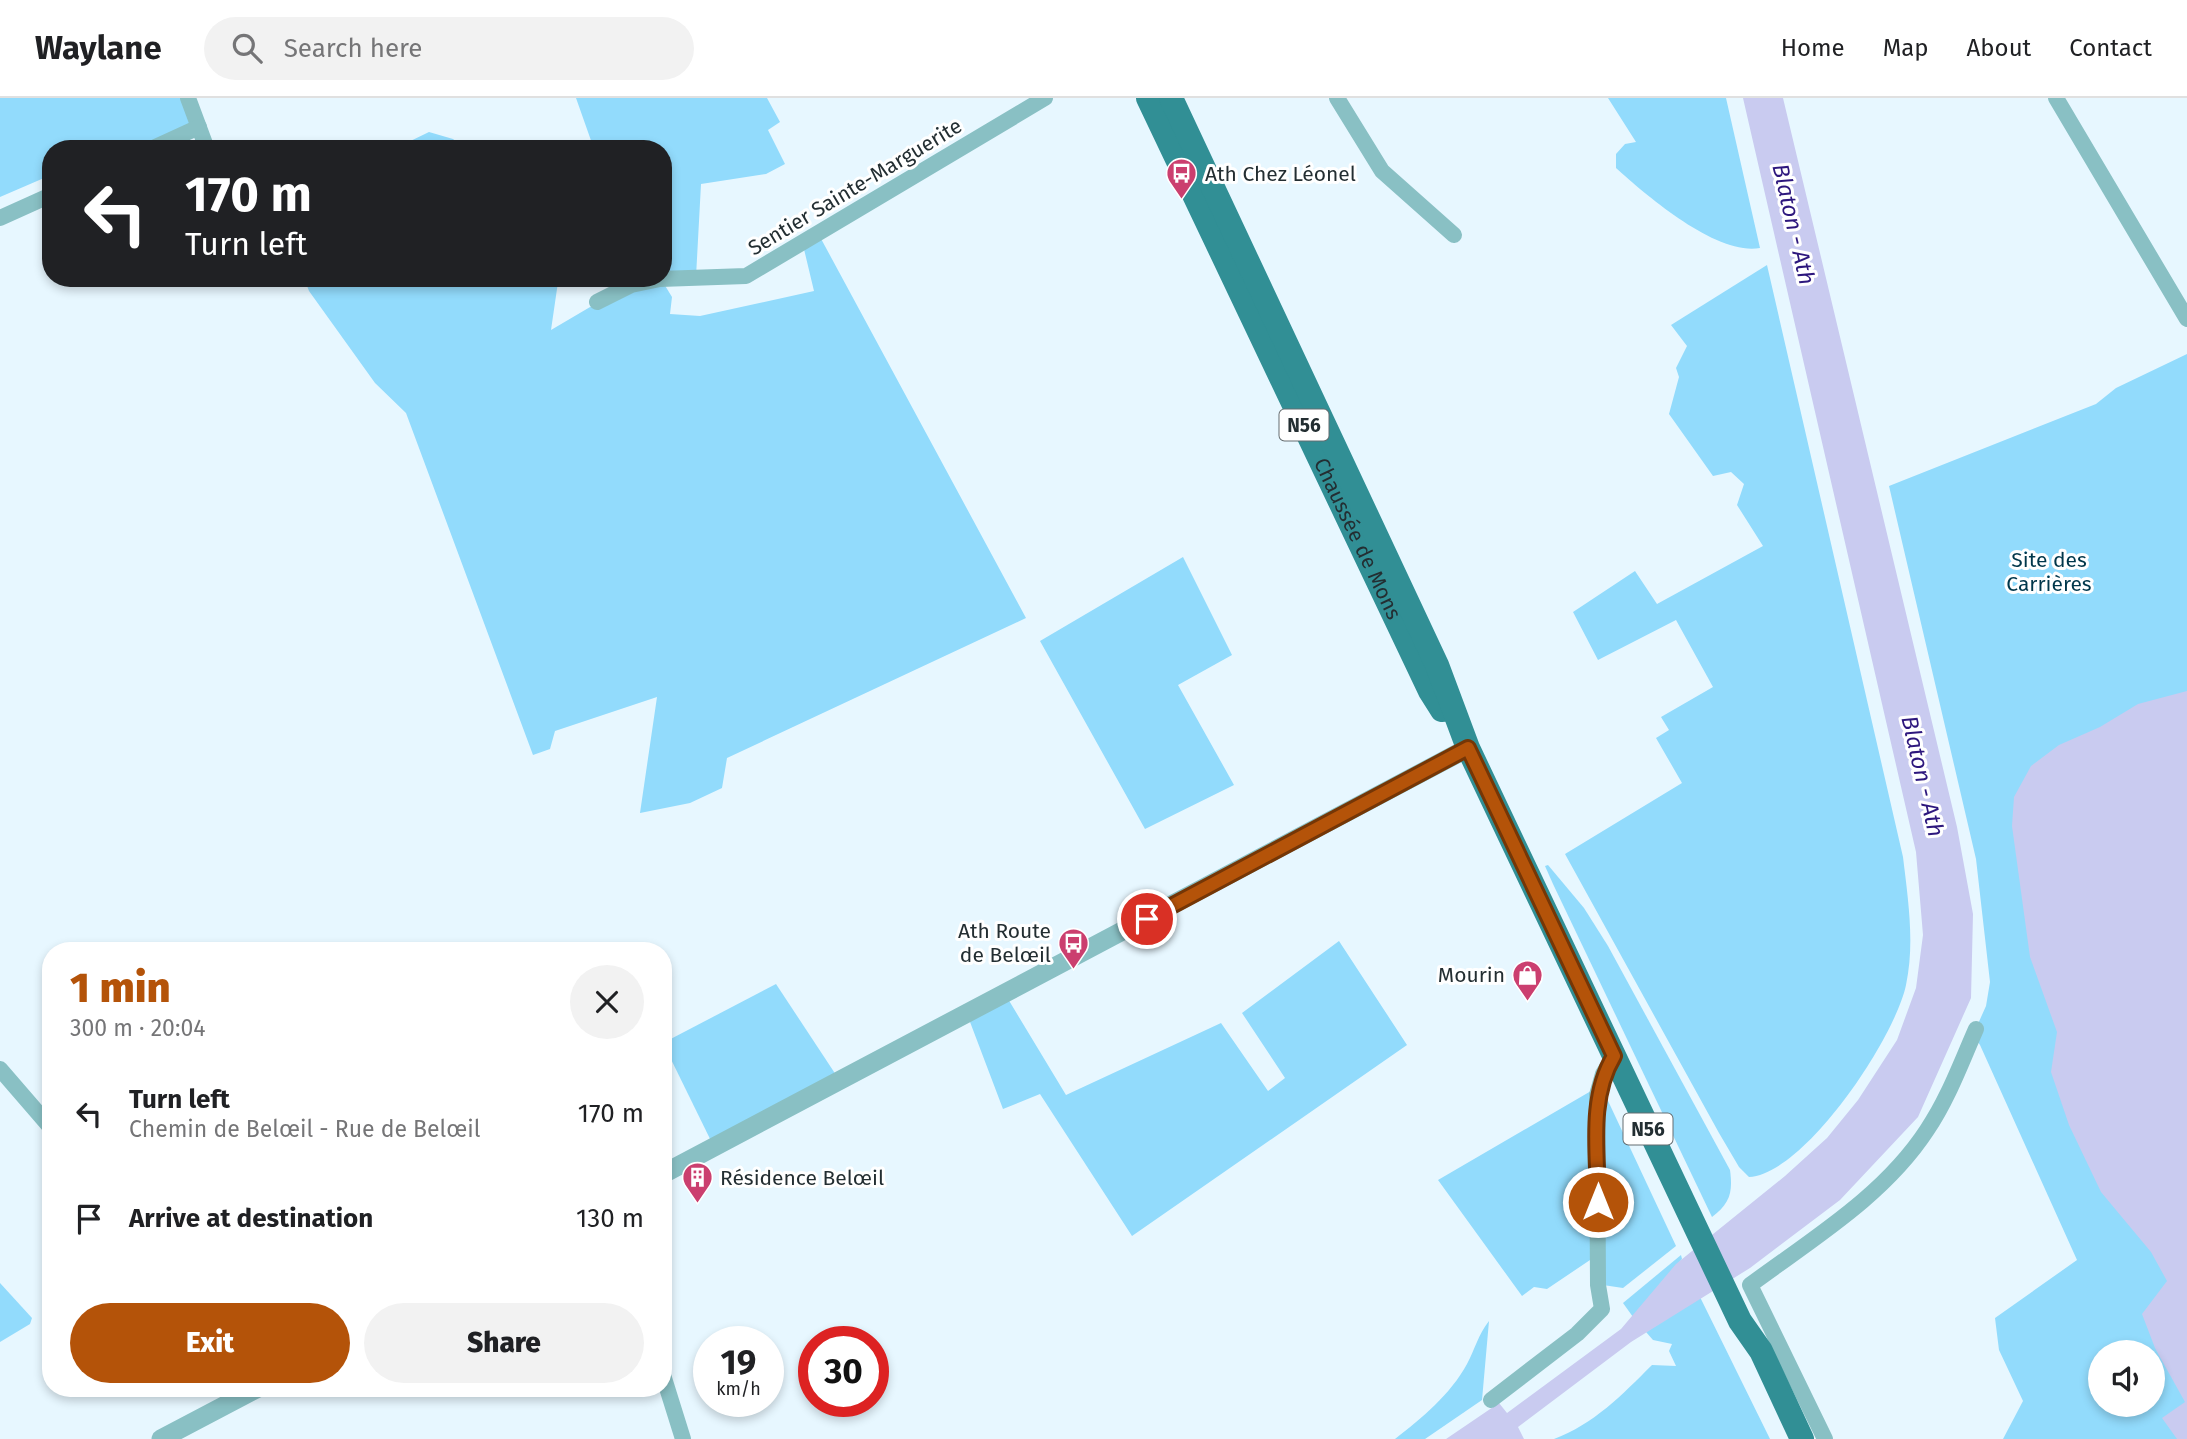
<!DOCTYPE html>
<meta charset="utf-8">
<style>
body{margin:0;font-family:"Fira Sans",sans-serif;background:#f2f2f2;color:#202124;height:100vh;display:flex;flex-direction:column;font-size:26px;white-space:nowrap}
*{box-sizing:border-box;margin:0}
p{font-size:23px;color:#757577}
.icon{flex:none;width:38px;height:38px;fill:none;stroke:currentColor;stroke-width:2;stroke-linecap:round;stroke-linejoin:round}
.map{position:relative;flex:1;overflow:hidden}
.sheet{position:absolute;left:42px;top:844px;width:630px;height:455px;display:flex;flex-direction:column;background:#fff;border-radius:28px;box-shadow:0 4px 10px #0003}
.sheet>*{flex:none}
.hud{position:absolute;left:42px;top:42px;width:630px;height:147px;border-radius:28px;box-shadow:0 4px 10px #0003;background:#202124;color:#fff;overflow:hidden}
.fabs{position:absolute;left:2088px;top:1242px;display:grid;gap:14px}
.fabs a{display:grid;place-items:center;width:77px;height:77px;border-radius:50%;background:#fff;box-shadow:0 4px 10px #0003;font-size:35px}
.speed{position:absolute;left:693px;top:1228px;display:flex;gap:14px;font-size:35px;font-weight:700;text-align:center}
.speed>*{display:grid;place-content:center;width:91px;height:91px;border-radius:50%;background:#fff;box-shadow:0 4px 10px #0003;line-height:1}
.speed small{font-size:18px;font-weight:400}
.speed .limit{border:10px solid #d22;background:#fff;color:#111}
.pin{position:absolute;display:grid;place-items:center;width:60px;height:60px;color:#fff;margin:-30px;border:4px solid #fff;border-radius:50%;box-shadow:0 2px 7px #0007}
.me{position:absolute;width:77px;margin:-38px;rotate:0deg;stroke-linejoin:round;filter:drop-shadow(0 0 5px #0008)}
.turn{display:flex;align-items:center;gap:24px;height:147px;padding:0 28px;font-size:32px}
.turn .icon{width:91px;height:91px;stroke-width:2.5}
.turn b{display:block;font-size:49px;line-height:60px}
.round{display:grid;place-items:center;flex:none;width:74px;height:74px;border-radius:37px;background:#f2f2f2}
.summary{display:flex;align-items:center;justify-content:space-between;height:119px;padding:0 28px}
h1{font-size:42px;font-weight:800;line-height:52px;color:#b45309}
.button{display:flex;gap:14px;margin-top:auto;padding:14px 28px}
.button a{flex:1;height:80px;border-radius:42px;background:#b45309;color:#fff;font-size:28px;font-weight:800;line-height:80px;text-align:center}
.button a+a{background:#f2f2f2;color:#202124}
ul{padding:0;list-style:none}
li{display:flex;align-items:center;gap:21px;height:105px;padding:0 28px}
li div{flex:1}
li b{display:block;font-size:26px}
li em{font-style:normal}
header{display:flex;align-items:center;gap:42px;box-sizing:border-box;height:98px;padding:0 35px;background:#fff;border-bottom:2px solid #e0e0e0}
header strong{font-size:33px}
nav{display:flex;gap:38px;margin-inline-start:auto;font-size:24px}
.search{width:490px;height:63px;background:#f2f2f2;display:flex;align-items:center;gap:18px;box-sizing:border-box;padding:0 24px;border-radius:38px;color:#757577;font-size:26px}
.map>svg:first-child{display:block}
.green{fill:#92dbfc;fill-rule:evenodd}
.water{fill:#c9cbf0}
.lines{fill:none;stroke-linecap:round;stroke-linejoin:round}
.minor{stroke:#89c0c4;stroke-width:16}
.tertiary{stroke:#89c0c4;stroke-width:19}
.primary{stroke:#318f95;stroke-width:24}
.route-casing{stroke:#753606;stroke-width:18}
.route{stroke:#b45309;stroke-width:12}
.labels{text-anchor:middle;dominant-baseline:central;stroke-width:6;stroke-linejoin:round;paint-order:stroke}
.shield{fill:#fff;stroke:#656d70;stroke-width:2}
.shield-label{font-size:19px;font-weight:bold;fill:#232e32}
.poi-label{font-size:21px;fill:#232e32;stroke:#fff;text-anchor:start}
.street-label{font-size:21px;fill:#232e32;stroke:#fff}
.park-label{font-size:21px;fill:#00374b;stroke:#fff}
.water-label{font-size:23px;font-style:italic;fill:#2d177d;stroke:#fff}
</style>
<header>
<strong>Waylane</strong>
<div class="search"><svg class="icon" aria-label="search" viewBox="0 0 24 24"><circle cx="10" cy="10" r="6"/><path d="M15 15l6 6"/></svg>Search here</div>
<nav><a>Home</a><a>Map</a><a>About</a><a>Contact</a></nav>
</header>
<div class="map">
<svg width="2187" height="1341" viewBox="0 0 2187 1341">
<rect width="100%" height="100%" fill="#e7f7ff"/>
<g class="green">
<path d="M0,0H188L199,29L151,51H51V77L0,99Z"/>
<path d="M576,0H767L780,24L768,32L785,66L766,76L701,86L696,179L661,181L672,199L670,216L700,218L814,193L803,147L819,137L1026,520L727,660L722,690L690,705L640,715L657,599L555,633L550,651L533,657L406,315L375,285L309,193L304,180H556L558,184L551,232L619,192L663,180V51H594Z"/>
<path d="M1608,0H1726L1760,150C1717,158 1647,98 1616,70V56L1625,46L1636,44Z"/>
<path d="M429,34L453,41L465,51H394Z"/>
<path d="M1767,167L1903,759C1908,801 1915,845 1906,887C1895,940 1805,1076 1749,1079L1739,1069L1719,1035L1565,756L1682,685L1656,640L1669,632L1661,619L1713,589L1676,522L1598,562L1573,514L1635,473L1657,506L1763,448L1737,407L1744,386L1731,374L1713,378L1669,316L1679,279L1676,270L1687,248L1671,227Z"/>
<path d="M2187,256V1341H2003L2023,1303L1999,1252L1995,1220L2077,1162L1980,947L1973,937L1986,908L1990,884L1976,761L1889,388L2096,306L2116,290ZM2100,1255H2152V1307H2100Z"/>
<path d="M1183,459L1232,557L1178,587L1234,687L1145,731L1040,543Z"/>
<path d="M1548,767L1584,810L1608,848L1730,1072C1733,1095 1730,1105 1712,1119L1553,786L1545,768Z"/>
<path d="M1339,843L1407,947L1132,1138L1040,996L1003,1011L967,916L1005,896L1066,997L1221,925L1268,993L1285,980L1242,915Z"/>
<path d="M776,886L840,983L714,1049L663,945Z"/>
<path d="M1602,990L1676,1148L1623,1190L1603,1187Z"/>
<path d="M1591,993L1593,1160L1547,1191L1534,1189L1522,1198L1438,1082Z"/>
<path d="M1681,1157L1682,1161L1633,1219L1623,1205Z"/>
<path d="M0,1185L32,1220L30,1226L0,1244Z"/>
<path d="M1700,1199L1770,1341H1554C1594,1326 1622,1297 1652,1267L1676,1268L1669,1253L1672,1246L1653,1242L1646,1234Z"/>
<path d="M1489,1223L1482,1302L1425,1341H1395C1422,1320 1450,1297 1467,1266C1475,1251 1478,1237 1489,1223Z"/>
</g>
<g class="water">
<path d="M1743,0H1783L1957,729L1973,816L1971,900L1918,1019L1840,1102L1750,1170L1631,1244L1518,1329L1524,1341H1446L1499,1305L1507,1315L1621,1231L1676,1166L1785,1078L1827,1040L1858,1002L1897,942L1916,890L1923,837L1916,754Z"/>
<path d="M2187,593V1341H2177L2162,1320L2185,1304L2155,1250L2142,1216L2167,1183L2151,1154L2101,1094L2069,1027L2051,974L2057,934L2030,859L2012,728L2014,699L2031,668L2059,647L2100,629L2138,606Z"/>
</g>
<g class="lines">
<g class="minor">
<path d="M188,0L207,51"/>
<path d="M1337,0L1382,73L1454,137"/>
<path d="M2056,0L2187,221"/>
<path d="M151,51L199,29"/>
<path d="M0,120L51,97"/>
<path d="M597,204L631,187L660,181L746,178L1045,0"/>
<path d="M0,971L51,1030"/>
<path d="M663,1277L683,1341"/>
<path d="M1491,1302L1577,1236L1602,1211L1598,1187L1597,997L1603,976L1614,958"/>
<path d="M1825,1341L1750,1187C1812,1141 1884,1098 1927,1032C1948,1001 1961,965 1976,931"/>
</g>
<g class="tertiary">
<path d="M663,1076L1468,650"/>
<path d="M161,1341L258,1290"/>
</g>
<g class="primary">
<path id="s1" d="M1148,0L1430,593L1442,612"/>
<path d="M1171,0L1437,567L1468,650L1740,1223L1761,1253L1802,1341"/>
</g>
</g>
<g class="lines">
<defs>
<path id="route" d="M1147,821L1468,650L1614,958C1588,1001 1598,1056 1598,1104"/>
</defs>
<use href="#route" class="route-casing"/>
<use href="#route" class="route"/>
</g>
<defs>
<symbol id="bus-pin" viewBox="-11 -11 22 30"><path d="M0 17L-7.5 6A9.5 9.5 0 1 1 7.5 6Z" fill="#cb3f6f" stroke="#fff"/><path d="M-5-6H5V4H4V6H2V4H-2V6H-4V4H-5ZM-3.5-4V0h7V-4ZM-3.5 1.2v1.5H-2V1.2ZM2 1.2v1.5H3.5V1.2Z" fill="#fff"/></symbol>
<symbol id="shop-pin" viewBox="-11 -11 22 30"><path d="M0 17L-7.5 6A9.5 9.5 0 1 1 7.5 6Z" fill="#cb3f6f" stroke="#fff"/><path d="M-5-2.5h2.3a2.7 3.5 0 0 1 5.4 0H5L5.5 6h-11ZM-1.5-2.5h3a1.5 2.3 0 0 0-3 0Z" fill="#fff"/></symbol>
<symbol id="building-pin" viewBox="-11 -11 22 30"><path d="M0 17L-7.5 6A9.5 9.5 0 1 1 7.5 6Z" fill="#cb3f6f" stroke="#fff"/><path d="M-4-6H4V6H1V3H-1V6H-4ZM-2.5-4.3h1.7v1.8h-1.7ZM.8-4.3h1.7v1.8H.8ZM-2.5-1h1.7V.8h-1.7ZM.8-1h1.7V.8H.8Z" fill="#fff"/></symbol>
</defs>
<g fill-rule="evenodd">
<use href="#bus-pin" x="1164" y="58" width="35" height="47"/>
<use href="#bus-pin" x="1056" y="828" width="35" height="47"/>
<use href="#shop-pin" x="1510" y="860" width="35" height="47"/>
<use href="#building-pin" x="680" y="1062" width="35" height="47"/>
</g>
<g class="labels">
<g class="shield">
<rect x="1279.5" y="311.5" width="49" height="31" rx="5"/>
<rect x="1623.5" y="1015.5" width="49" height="31" rx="5"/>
</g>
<g class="shield-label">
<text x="1304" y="327">N56</text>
<text x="1648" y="1031">N56</text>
</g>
<g class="poi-label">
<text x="1205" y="76">Ath Chez Léonel</text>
<text x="1051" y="833" text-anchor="end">Ath Route<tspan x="1051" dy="24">de Belœil</tspan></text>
<text x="1505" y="877" text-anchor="end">Mourin</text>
<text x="720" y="1080">Résidence Belœil</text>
</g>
<g class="street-label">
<text transform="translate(855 89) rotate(-31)">Sentier Sainte-Marguerite</text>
<text stroke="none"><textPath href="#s1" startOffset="488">Chaussée de Mons</textPath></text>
</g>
<g class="park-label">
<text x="2049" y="462">Site des<tspan x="2049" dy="24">Carrières</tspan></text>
</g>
<g class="water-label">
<text transform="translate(1794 126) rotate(77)">Blaton - Ath</text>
<text transform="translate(1923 678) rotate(77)">Blaton - Ath</text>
</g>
</g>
</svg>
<div class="fabs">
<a><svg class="icon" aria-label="sound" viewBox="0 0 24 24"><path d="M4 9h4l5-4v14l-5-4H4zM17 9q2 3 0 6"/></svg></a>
</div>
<div class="speed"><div>19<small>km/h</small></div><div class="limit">30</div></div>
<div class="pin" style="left:1147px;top:821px;background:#d93025"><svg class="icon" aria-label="arrive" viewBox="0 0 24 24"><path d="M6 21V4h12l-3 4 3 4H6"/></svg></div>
<svg class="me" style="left:1598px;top:1104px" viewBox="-20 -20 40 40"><circle r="17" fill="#b45309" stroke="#fff" stroke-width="3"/><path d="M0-11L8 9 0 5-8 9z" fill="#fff"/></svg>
<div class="hud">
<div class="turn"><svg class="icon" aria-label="left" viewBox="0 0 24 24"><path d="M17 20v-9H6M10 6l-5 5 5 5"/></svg><div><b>170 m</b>Turn left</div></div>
</div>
<section class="sheet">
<div class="summary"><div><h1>1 min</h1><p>300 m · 20:04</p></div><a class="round"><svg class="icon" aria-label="close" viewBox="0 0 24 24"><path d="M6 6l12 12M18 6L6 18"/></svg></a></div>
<ul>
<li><svg class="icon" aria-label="left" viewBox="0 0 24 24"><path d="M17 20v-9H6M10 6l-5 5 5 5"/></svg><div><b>Turn left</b><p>Chemin de Belœil - Rue de Belœil</p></div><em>170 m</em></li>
<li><svg class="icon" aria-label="arrive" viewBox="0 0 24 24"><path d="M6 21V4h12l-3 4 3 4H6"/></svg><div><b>Arrive at destination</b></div><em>130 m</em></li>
</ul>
<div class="button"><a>Exit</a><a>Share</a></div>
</section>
</div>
